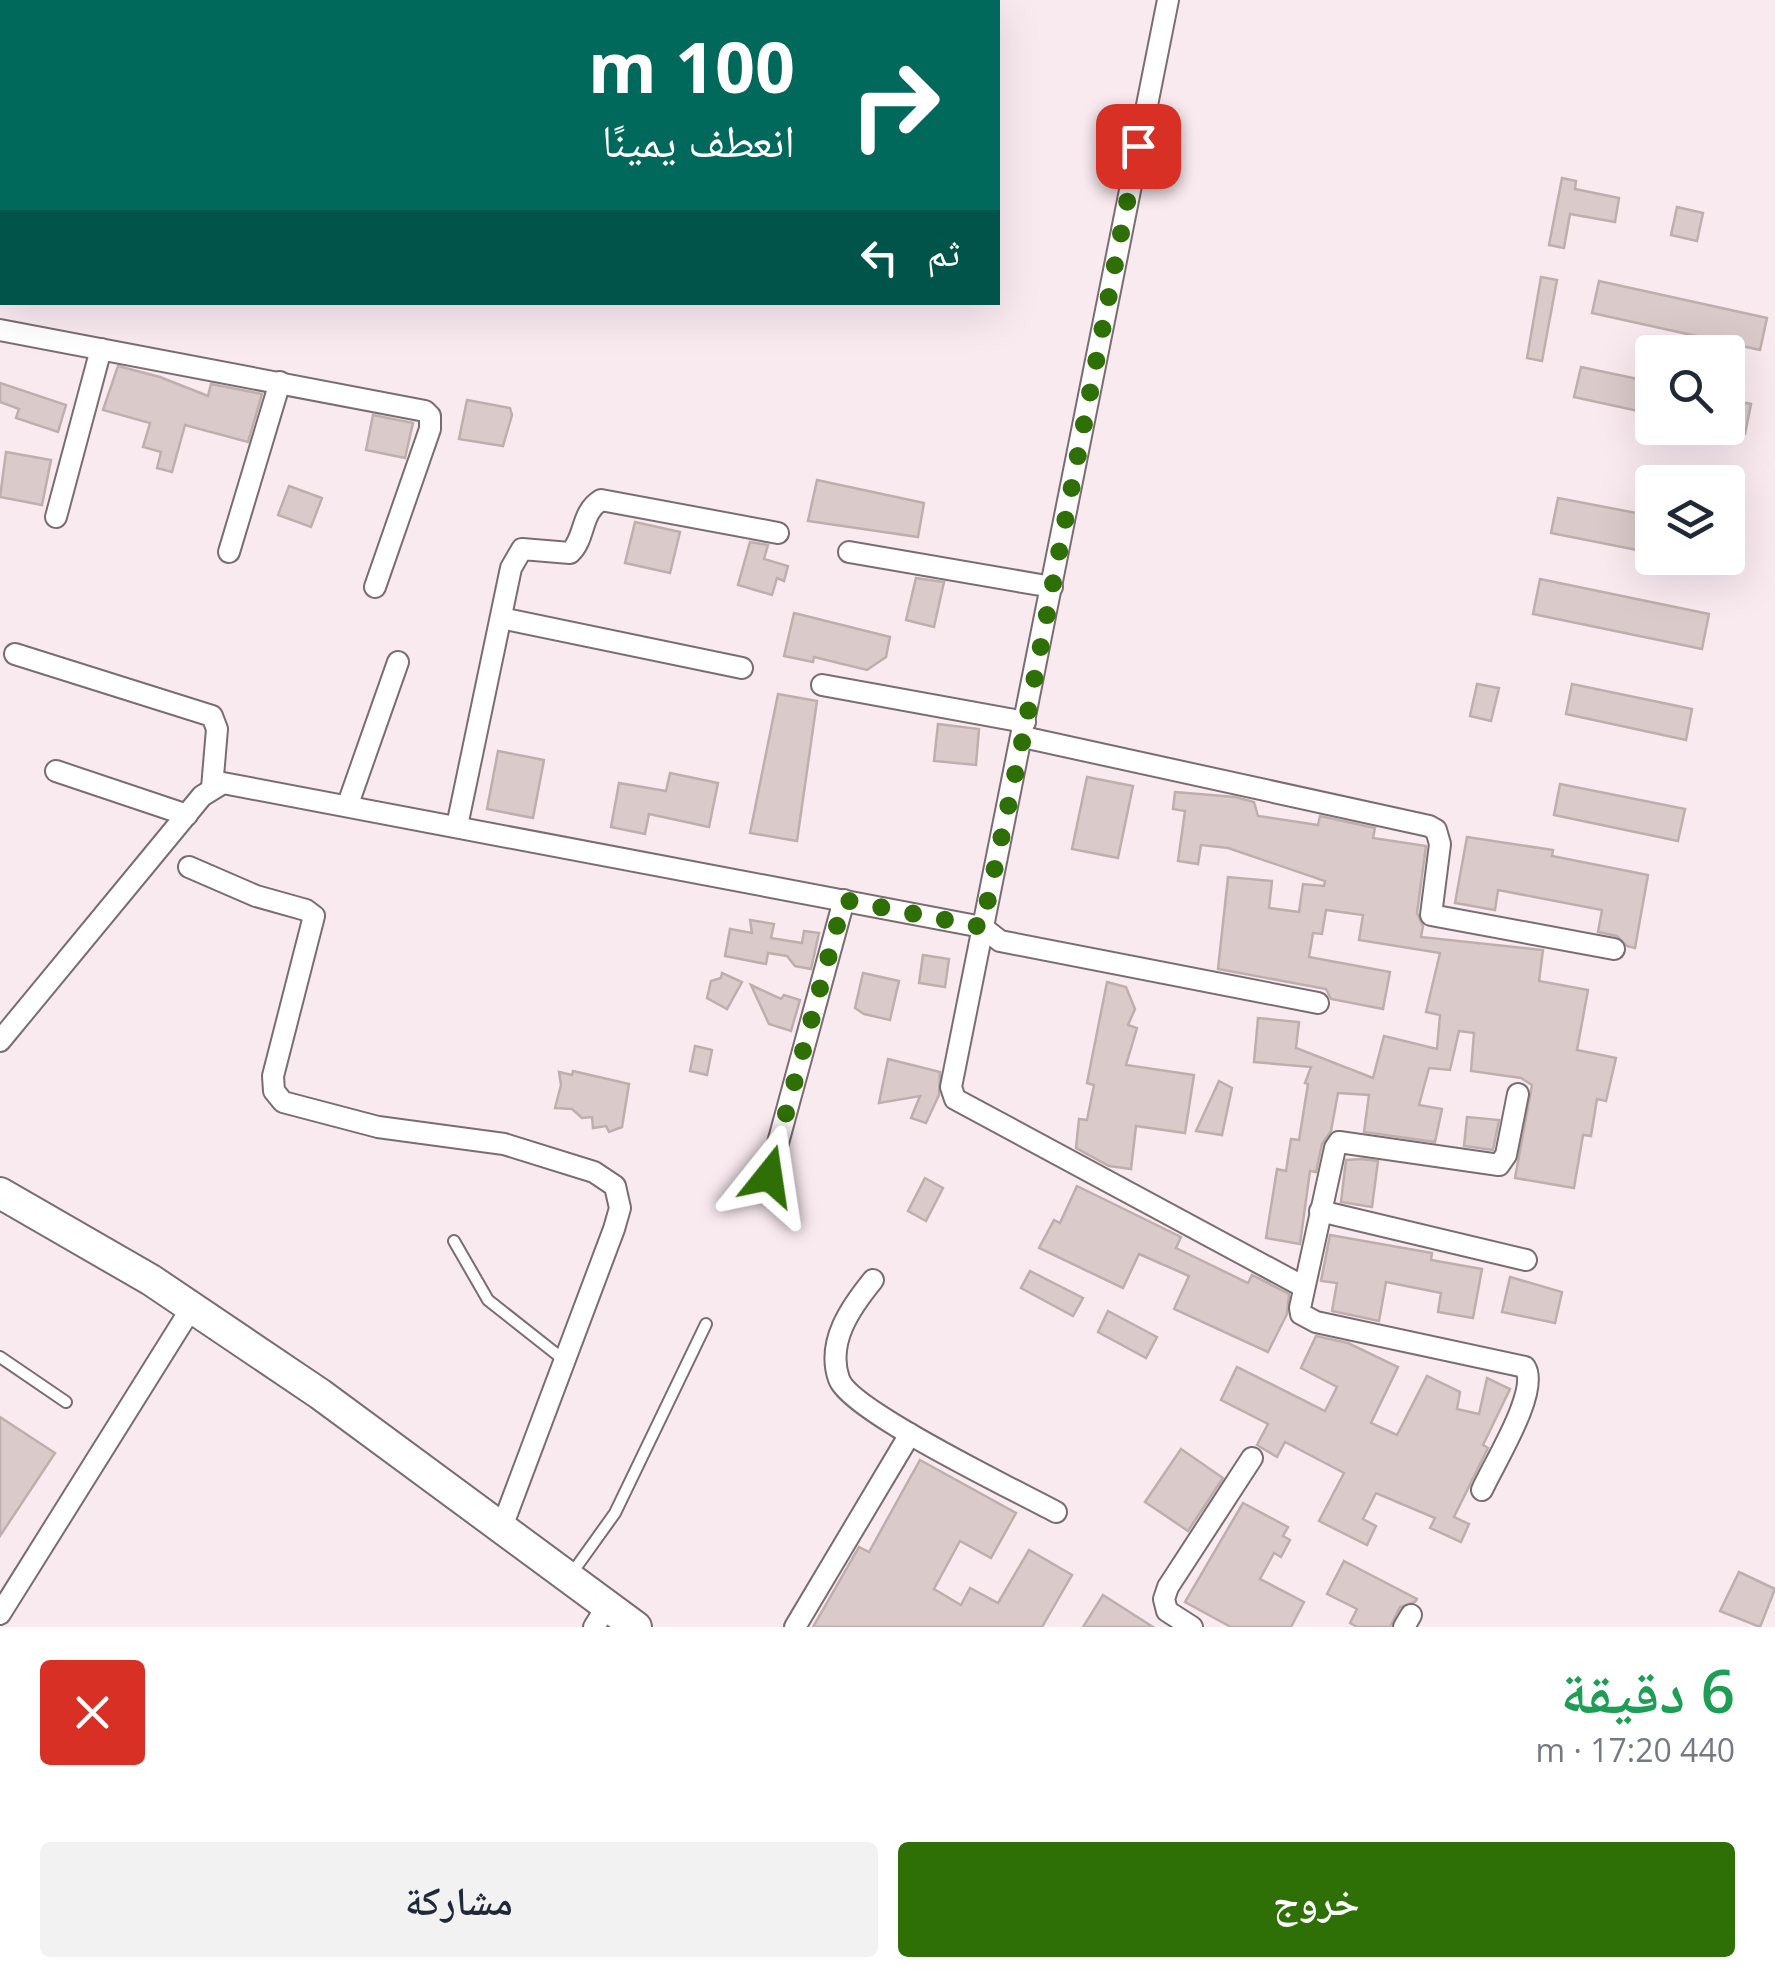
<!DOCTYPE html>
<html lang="ar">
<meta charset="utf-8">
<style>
body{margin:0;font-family:"Open Sans","Noto Naskh Arabic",sans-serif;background:#f2f2f3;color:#1f2937;direction:rtl;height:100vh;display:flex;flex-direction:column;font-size:38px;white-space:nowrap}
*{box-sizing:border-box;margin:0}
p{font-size:32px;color:#747a83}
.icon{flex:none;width:55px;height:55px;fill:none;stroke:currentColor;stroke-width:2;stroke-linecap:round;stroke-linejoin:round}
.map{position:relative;height:1627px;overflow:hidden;direction:ltr}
.panel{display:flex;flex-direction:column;background:#fff;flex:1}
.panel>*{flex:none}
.hud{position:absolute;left:0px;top:0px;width:1000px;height:305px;box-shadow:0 10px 40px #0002;direction:rtl;background:#00695c;color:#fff;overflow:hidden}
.controls{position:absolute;left:1635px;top:335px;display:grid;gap:20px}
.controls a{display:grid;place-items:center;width:110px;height:110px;border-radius:10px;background:#fff;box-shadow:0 10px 40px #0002;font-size:50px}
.pin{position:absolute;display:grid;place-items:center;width:85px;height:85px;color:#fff;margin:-42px;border-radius:20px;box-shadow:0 5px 15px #0006}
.me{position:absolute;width:110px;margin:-55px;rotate:15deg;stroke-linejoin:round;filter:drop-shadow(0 0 8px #0008)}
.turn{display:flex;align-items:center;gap:35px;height:210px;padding:0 40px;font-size:45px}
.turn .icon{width:130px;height:130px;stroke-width:2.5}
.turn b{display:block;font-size:70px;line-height:85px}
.then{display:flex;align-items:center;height:95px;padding:0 40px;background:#0003;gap:20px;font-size:38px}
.round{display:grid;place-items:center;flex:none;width:105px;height:105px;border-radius:10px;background:#f2f2f3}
.head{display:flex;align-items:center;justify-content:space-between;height:170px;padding:0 40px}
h1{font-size:60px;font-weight:600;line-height:75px;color:#1e9e55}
.primary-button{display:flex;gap:20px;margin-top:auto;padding:20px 40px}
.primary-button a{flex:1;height:115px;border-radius:10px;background:#2e6f06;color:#fff;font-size:40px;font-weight:600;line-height:115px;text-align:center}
.primary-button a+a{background:#f2f2f3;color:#1f2937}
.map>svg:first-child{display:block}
.building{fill:#dacbca;stroke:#beafae;stroke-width:2.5}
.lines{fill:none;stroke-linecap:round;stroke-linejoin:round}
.service-casing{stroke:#7a6d72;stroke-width:14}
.minor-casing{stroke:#7a6d72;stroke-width:24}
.secondary-casing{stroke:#7a6d72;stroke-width:34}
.service{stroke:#fff;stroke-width:10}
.minor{stroke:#fff;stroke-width:20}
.secondary{stroke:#fff;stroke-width:30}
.route{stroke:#2e6f06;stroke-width:18;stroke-dasharray:0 32.4}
</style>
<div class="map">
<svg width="1775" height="1627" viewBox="0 0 1775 1627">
<rect width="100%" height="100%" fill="#f9eaf0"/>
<g class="building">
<path d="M1562,178L1576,181L1575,189L1619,198L1615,222L1570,214L1564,248L1549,245Z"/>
<path d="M1677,207L1703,213L1697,241L1671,235Z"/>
<path d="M1541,277L1557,280L1542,361L1527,358Z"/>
<path d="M1599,281L1767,318L1760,350L1592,313Z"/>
<path d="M118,366L160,377L208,396L211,384L262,394L248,442L185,425L172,472L157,468L161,452L143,447L150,423L103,410Z"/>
<path d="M1581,367L1652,382V414L1574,397Z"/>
<path d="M0,383L66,405L58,432L16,418L19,409L0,402Z"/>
<path d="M1728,399L1751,404L1745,434L1728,430Z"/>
<path d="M467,400L510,408L512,415L503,446L459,439Z"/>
<path d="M373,415L413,423L405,458L366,450Z"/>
<path d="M6,452L51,460L42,505L0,497Z"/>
<path d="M817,480L924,503L918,537L808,521Z"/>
<path d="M289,486L322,498L311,527L278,515Z"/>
<path d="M1558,498L1652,516V553L1551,533Z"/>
<path d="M635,522L680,532L670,573L625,563Z"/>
<path d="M750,542L768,545L764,559L788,566L784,581L777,578L772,595L738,585Z"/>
<path d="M916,578L944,582L934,627L906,620Z"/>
<path d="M1540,579L1709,614L1702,649L1533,614Z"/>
<path d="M794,613L890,637L886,657L867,670L814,657L813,662L784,656Z"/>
<path d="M1477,684L1499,688L1491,721L1470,716Z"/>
<path d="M1572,684L1692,709L1686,740L1566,714Z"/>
<path d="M778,694L817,701L797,841L750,833Z"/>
<path d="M938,724L979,729L976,765L934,761Z"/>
<path d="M498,751L544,760L533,818L487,809Z"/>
<path d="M670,773L718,783L709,827L649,814L645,834L611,827L619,783L666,791Z"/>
<path d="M1087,777L1133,786L1118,858L1072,849Z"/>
<path d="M1560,784L1685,809L1678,841L1554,815Z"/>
<path d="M1175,792L1235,797L1254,802L1258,816L1318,825L1320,816L1375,828L1373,838L1426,846L1417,913L1423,926L1421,937L1543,950L1539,981L1588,990L1577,1050L1616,1058L1606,1101L1597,1099L1591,1136L1583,1135L1574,1188L1515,1178L1532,1085L1521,1078L1471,1071L1474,1033L1459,1031L1450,1070L1429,1068L1419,1105L1442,1109L1435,1142L1364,1132L1369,1095L1338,1093L1331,1131L1322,1144L1316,1172L1310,1171L1300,1244L1266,1238L1277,1169L1286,1171L1291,1139L1299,1140L1308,1084L1305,1083L1311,1067L1254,1062L1258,1018L1299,1022L1296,1048L1373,1078L1384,1036L1437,1049L1440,1015L1426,1012L1440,953L1359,940L1363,915L1326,910L1322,934L1313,933L1309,957L1390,972L1383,1009L1331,999L1326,989L1218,969L1228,877L1272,881L1269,908L1299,912L1303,884L1324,886L1325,881L1228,848L1201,845L1198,864L1178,861L1185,811L1173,809Z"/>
<path d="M1467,837L1553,850L1552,856L1648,875L1635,948L1627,946L1617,936L1598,932L1602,910L1498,890L1495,910L1455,903Z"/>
<path d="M750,920L774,924L771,938L802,943L804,931L819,933L811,969L795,966L787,956L768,953L766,964L725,956L730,929L752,933Z"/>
<path d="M923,955L949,959L945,987L919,983Z"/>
<path d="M722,973L742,982L727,1009L707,998L711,981L721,978Z"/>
<path d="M863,973L899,981L890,1020L864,1014L855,1008Z"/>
<path d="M1107,982L1126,987L1135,1009L1128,1025L1137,1028L1126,1065L1194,1075L1185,1133L1136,1126L1131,1169L1109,1166L1076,1148L1079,1119L1087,1120L1094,1085L1087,1083Z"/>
<path d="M751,985L781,999L784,995L800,1000L791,1031L769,1024Z"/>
<path d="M695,1046L712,1050L707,1075L690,1071Z"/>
<path d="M888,1059L940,1072L939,1095L926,1123L911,1118L920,1096L879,1103Z"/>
<path d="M573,1071L629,1084L622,1127L609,1132L606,1126L593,1128L592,1117L582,1118L572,1109L555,1108L561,1085L559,1072L572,1075Z"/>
<path d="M1219,1081L1232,1088L1222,1135L1196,1131Z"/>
<path d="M1467,1117L1499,1120L1493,1150L1464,1146Z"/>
<path d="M1361,1159L1378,1161L1372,1207L1341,1202L1346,1160Z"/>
<path d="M925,1178L943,1188L926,1221L908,1211Z"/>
<path d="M1077,1186L1181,1237L1176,1248L1248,1283L1252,1275L1289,1294L1287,1314L1268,1352L1174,1309L1189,1276L1139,1254L1123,1288L1039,1248L1054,1220L1060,1223Z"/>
<path d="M1330,1235L1432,1253L1431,1260L1482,1269L1473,1318L1438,1312L1441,1293L1386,1282L1379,1321L1332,1311L1337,1283L1321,1281Z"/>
<path d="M1030,1271L1083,1298L1073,1316L1021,1288Z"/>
<path d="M1510,1277L1562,1292L1555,1323L1502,1312Z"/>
<path d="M1108,1311L1157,1337L1146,1358L1098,1332Z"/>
<path d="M1316,1336L1348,1343L1398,1367L1371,1423L1397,1435L1427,1376L1460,1392L1457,1409L1479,1414L1487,1378L1510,1389L1483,1445L1488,1448L1454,1517L1469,1524L1461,1542L1430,1528L1435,1518L1376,1493L1363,1519L1376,1526L1367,1545L1319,1521L1344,1473L1285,1442L1277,1457L1257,1445L1268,1424L1221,1400L1237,1367L1325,1411L1337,1387L1301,1368Z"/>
<path d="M0,1417L55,1453L0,1536Z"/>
<path d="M1181,1449L1223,1478L1188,1531L1145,1502Z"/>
<path d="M920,1460L1016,1513L991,1558L960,1541L934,1589L961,1605L970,1588L998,1603L1029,1550L1072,1575L1042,1627H813L859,1547L869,1552Z"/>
<path d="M1243,1503L1288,1527L1283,1536L1290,1540L1281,1557L1274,1553L1260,1579L1304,1602L1291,1627H1231L1185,1602Z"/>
<path d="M1344,1561L1417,1599L1415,1602L1400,1607L1390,1627H1357L1350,1623L1357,1609L1327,1594Z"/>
<path d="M1739,1572L1775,1589L1760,1627L1720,1611Z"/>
<path d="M1103,1595L1153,1627H1083Z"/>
</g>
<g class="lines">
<defs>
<g id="service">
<path d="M454,1241L488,1300L564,1360"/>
<path d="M0,1357L66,1402"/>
<path d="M572,1573L615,1513L706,1324"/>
</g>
<g id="minor">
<path d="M1168,0L951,1087L955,1099L1304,1287"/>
<path d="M0,55H2"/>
<path d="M0,330L425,411L430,416V429L375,587"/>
<path d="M56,517L101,349"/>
<path d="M229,552L280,382"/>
<path d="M849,552L1052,587"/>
<path d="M501,618L742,668"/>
<path d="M15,654L212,716L217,729L212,788"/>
<path d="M822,685L1025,722"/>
<path d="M1023,737L1429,826L1436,830L1440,844L1431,915L1614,949"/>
<path d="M56,771L187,815"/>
<path d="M348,804L398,662"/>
<path d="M457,826L511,568L522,549L570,553C586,538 580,513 601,500L778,533"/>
<path d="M189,867L256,896L306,910L314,916L273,1076L274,1091L283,1102L378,1127L504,1144L594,1172L615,1186L620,1208L614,1229L502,1527"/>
<path d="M0,1041L202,796L223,783L982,927L1000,941L1318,1003"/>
<path d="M769,1176L844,900"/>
<path d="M1320,1211L1526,1260"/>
<path d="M873,1280C851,1307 826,1342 839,1379C850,1411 1019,1492 1056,1512"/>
<path d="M1482,1490C1494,1463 1540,1391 1525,1367L1316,1322L1301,1314L1300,1308L1335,1148L1339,1142L1499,1165L1506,1155L1518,1094"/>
<path d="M0,1614L192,1307"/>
<path d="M594,1627L607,1606"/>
<path d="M795,1627L910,1434"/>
<path d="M1192,1627L1167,1611L1164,1599L1168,1587L1252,1458"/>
<path d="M1404,1627L1411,1615"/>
</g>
<path id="secondary" d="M0,1193L151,1280L320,1394L636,1627"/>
</defs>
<use href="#service" class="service-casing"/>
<use href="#minor" class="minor-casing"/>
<use href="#secondary" class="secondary-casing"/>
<use href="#service" class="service"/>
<use href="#minor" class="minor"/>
<use href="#secondary" class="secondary"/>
</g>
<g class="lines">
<path class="route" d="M769,1176L844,900L982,927L1023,738L1138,146"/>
</g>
</svg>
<div class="controls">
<a><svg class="icon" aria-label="search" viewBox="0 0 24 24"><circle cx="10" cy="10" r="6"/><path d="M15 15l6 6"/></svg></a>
<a><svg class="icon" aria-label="layers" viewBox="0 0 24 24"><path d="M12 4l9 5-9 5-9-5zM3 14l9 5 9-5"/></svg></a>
</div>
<div class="pin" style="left:1138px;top:146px;background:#d93025"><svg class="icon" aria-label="arrive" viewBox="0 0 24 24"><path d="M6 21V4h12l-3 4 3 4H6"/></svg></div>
<svg class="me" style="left:769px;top:1176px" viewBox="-20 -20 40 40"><path d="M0-17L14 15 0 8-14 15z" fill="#2e6f06" stroke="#fff" stroke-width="4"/></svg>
<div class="hud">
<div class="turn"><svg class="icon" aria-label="right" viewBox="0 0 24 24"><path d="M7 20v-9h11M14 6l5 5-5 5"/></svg><div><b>100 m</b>انعطف يمينًا</div></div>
<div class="then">ثم<svg class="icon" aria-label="left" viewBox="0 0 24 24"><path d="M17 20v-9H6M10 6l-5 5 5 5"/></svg></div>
</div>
</div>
<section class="panel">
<div class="head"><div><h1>6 دقيقة</h1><p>440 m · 17:20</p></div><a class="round" style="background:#d93025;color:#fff"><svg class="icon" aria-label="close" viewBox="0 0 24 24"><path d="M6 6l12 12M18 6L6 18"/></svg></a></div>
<div class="primary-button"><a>خروج</a><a>مشاركة</a></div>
</section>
